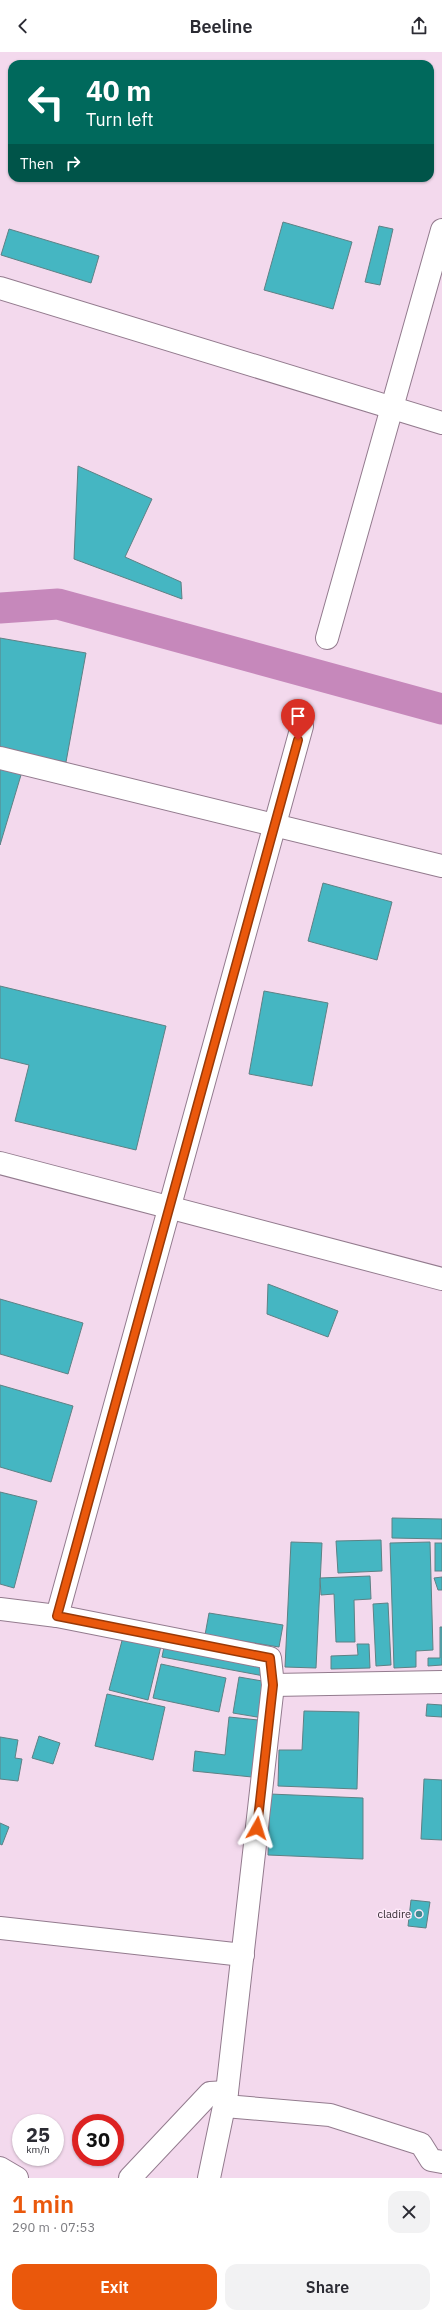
<!DOCTYPE html>
<meta charset="utf-8">
<style>
body{margin:0;font-family:"IBM Plex Sans",sans-serif;background:#f2f2f3;color:#2b2b33;height:100vh;display:flex;flex-direction:column;font-size:15px;white-space:nowrap}
*{box-sizing:border-box;margin:0}
p{font-size:13px;color:#7c7c81}
.icon{flex:none;width:22px;height:22px;fill:none;stroke:currentColor;stroke-width:2;stroke-linecap:round;stroke-linejoin:round}
.map{position:relative;height:2126px;overflow:hidden}
.panel{display:flex;flex-direction:column;background:#fff;flex:1}
.panel>*{flex:none}
.hud{position:absolute;left:8px;top:8px;width:426px;height:122px;border-radius:12px;box-shadow:0 1px 3px #0004;background:#00695c;color:#fff;overflow:hidden}
.speed{position:absolute;left:12px;top:2062px;display:flex;gap:8px;font-size:20px;font-weight:700;text-align:center}
.speed>*{display:grid;place-content:center;width:52px;height:52px;border-radius:50%;background:#fff;box-shadow:0 1px 3px #0004;line-height:1}
.speed small{font-size:10px;font-weight:400}
.speed .limit{border:6px solid #d22;background:#fff;color:#111}
.pin{position:absolute;display:grid;place-items:center;width:34px;height:34px;color:#fff;margin:-41px -17px;border-radius:50% 50% 50% 0;rotate:-45deg;box-shadow:0 0 4px #0007}
.pin .icon{rotate:45deg}
.me{position:absolute;width:44px;margin:-22px;rotate:6deg;stroke-linejoin:round;filter:drop-shadow(0 0 3px #0008)}
.turn{display:flex;align-items:center;gap:14px;height:84px;padding:0 12px;font-size:18px}
.turn .icon{width:52px;height:52px;stroke-width:2.5}
.turn b{display:block;font-size:28px;line-height:34px}
.then{display:flex;align-items:center;height:38px;padding:0 12px;background:#0003;gap:8px;font-size:15px}
.round{display:grid;place-items:center;flex:none;width:42px;height:42px;border-radius:12px;background:#f2f2f3}
.head{display:flex;align-items:center;justify-content:space-between;height:68px;padding:0 12px}
h1{font-size:24px;font-weight:600;line-height:30px;color:#ea580c}
.action{display:flex;gap:8px;margin-top:auto;padding:8px 12px}
.action a{flex:1;height:46px;border-radius:12px;background:#ea580c;color:#fff;font-size:16px;font-weight:600;line-height:46px;text-align:center}
.action a+a{background:#f2f2f3;color:#2b2b33}
header{display:flex;justify-content:space-between;align-items:center;height:52px;padding:0 12px;background:#fff;font-size:18px;font-weight:600}
.map>svg:first-child{display:block}
.lines{fill:none;stroke-linecap:round;stroke-linejoin:round}
.canal{stroke:#c688bb;stroke-width:31}
.building{fill:#45b6c2;stroke:#5e8185}
.minor-casing{stroke:#937b8e;stroke-width:24}
.minor{stroke:#fff;stroke-width:22}
.route-casing{stroke:#983908;stroke-width:10}
.route{stroke:#ea580c;stroke-width:7}
.poi-dot{fill:#428991;stroke:#fde8f8;stroke-width:1.5}
.labels{text-anchor:middle;dominant-baseline:central;stroke-width:3;stroke-linejoin:round;paint-order:stroke}
.poi-label{font-size:11px;fill:#352b33;stroke:#fde8f8;text-anchor:end}
</style>
<header><svg class="icon" aria-label="back" viewBox="0 0 24 24"><path d="M15 5l-7 7 7 7"/></svg>Beeline<svg class="icon" aria-label="share" viewBox="0 0 24 24"><path d="M12 15V3M7 8l5-5 5 5M5 13v7h14v-7"/></svg></header>
<div class="map">
<svg width="442" height="2126" viewBox="0 0 442 2126">
<rect width="100%" height="100%" fill="#f3d9ed"/>
<g class="lines">
<path class="canal" d="M0,556L58,552L442,657"/>
</g>
<g class="building">
<path d="M283,170L352,190L333,257L264,238Z"/>
<path d="M379,174L393,177L380,233L365,230Z"/>
<path d="M9,177L99,204L91,231L1,203Z"/>
<path d="M78,414L152,447L125,505L181,530L182,547L74,507Z"/>
<path d="M0,586L86,601L66,710L0,699Z"/>
<path d="M0,706L24,713L0,793Z"/>
<path d="M323,831L392,850L377,908L308,889Z"/>
<path d="M0,934L166,974L136,1098L15,1069L29,1013L0,1006Z"/>
<path d="M264,939L328,951L312,1034L249,1022Z"/>
<path d="M268,1232L338,1259L328,1285L267,1262Z"/>
<path d="M0,1247L83,1271L68,1322L0,1302Z"/>
<path d="M0,1333L73,1354L51,1430L0,1415Z"/>
<path d="M0,1440L37,1449L14,1536L0,1532Z"/>
<path d="M392,1466L442,1467V1487L392,1486Z"/>
<path d="M381,1488L382,1519L338,1521L336,1489Z"/>
<path d="M291,1490L322,1491L316,1616L285,1615Z"/>
<path d="M430,1490L433,1598L416,1599V1615L394,1616L390,1491Z"/>
<rect x="435" y="1491" width="7" height="28"/>
<path d="M370,1524L371,1547L354,1548L355,1590H336L334,1542L321,1543L320,1526Z"/>
<path d="M442,1525V1538H438L434,1526Z"/>
<path d="M388,1551L391,1613L376,1614L373,1552Z"/>
<path d="M209,1561L283,1573L279,1595L205,1583Z"/>
<path d="M440,1575H442V1613L428,1614V1606H440Z"/>
<path d="M124,1581L162,1590L148,1648L109,1638Z"/>
<path d="M165,1590L266,1610L264,1624L162,1605Z"/>
<path d="M357,1592H369L370,1616L331,1617V1604L358,1603Z"/>
<path d="M161,1612L226,1626L219,1660L153,1646Z"/>
<path d="M239,1625L268,1630L263,1666L233,1661Z"/>
<path d="M107,1642L165,1655L153,1708L95,1694Z"/>
<path d="M427,1652L442,1653V1665L426,1664Z"/>
<path d="M304,1659L359,1660L357,1737L278,1734L279,1698H302Z"/>
<path d="M229,1665L258,1668L252,1725L193,1719L195,1699L225,1703Z"/>
<path d="M39,1684L60,1691L53,1712L32,1706Z"/>
<path d="M0,1685L18,1688L15,1706L22,1707L18,1729L0,1727Z"/>
<path d="M424,1727L442,1728V1788L421,1787Z"/>
<path d="M270,1742L363,1746V1807L268,1803Z"/>
<path d="M0,1771L9,1775L2,1793L0,1792Z"/>
<path d="M411,1848L430,1850L426,1876L408,1874Z"/>
</g>
<g class="lines">
<defs>
<g id="minor">
<path d="M0,236L442,371"/>
<path d="M327,586L442,178"/>
<path d="M0,706L442,814"/>
<path d="M0,1111L442,1227"/>
<path d="M0,1557L57,1564L270,1606L273,1633L227,2040L209,2126"/>
<path d="M57,1564L302,674"/>
<path d="M273,1633L442,1630"/>
<path d="M0,1876L243,1903"/>
<path d="M225,2054L330,2063L421,2092L431,2108L442,2110"/>
<path d="M0,2116L17,2126"/>
<path d="M130,2126L210,2041L227,2040"/>
</g>
</defs>
<use href="#minor" class="minor-casing"/>
<use href="#minor" class="minor"/>
</g>
<g class="lines">
<defs>
<path id="route" d="M257,1776L273,1633L270,1606L57,1564L298,688"/>
</defs>
<use href="#route" class="route-casing"/>
<use href="#route" class="route"/>
</g>
<circle class="poi-dot" cx="419" cy="1862" r="4"/>
<g class="labels">
<g class="poi-label">
<text x="411" y="1862">cladire</text>
</g>
</g>
</svg>
<div class="speed"><div>25<small>km/h</small></div><div class="limit">30</div></div>
<div class="pin" style="left:298px;top:688px;background:#d93025"><svg class="icon" aria-label="arrive" viewBox="0 0 24 24"><path d="M6 21V4h12l-3 4 3 4H6"/></svg></div>
<svg class="me" style="left:257px;top:1776px" viewBox="-20 -20 40 40"><path d="M0-17L14 15 0 8-14 15z" fill="#ea580c" stroke="#fff" stroke-width="4"/></svg>
<div class="hud">
<div class="turn"><svg class="icon" aria-label="left" viewBox="0 0 24 24"><path d="M17 20v-9H6M10 6l-5 5 5 5"/></svg><div><b>40 m</b>Turn left</div></div>
<div class="then">Then<svg class="icon" aria-label="right" viewBox="0 0 24 24"><path d="M7 20v-9h11M14 6l5 5-5 5"/></svg></div>
</div>
</div>
<section class="panel">
<div class="head"><div><h1>1 min</h1><p>290 m · 07:53</p></div><a class="round"><svg class="icon" aria-label="close" viewBox="0 0 24 24"><path d="M6 6l12 12M18 6L6 18"/></svg></a></div>
<div class="action"><a>Exit</a><a>Share</a></div>
</section>
